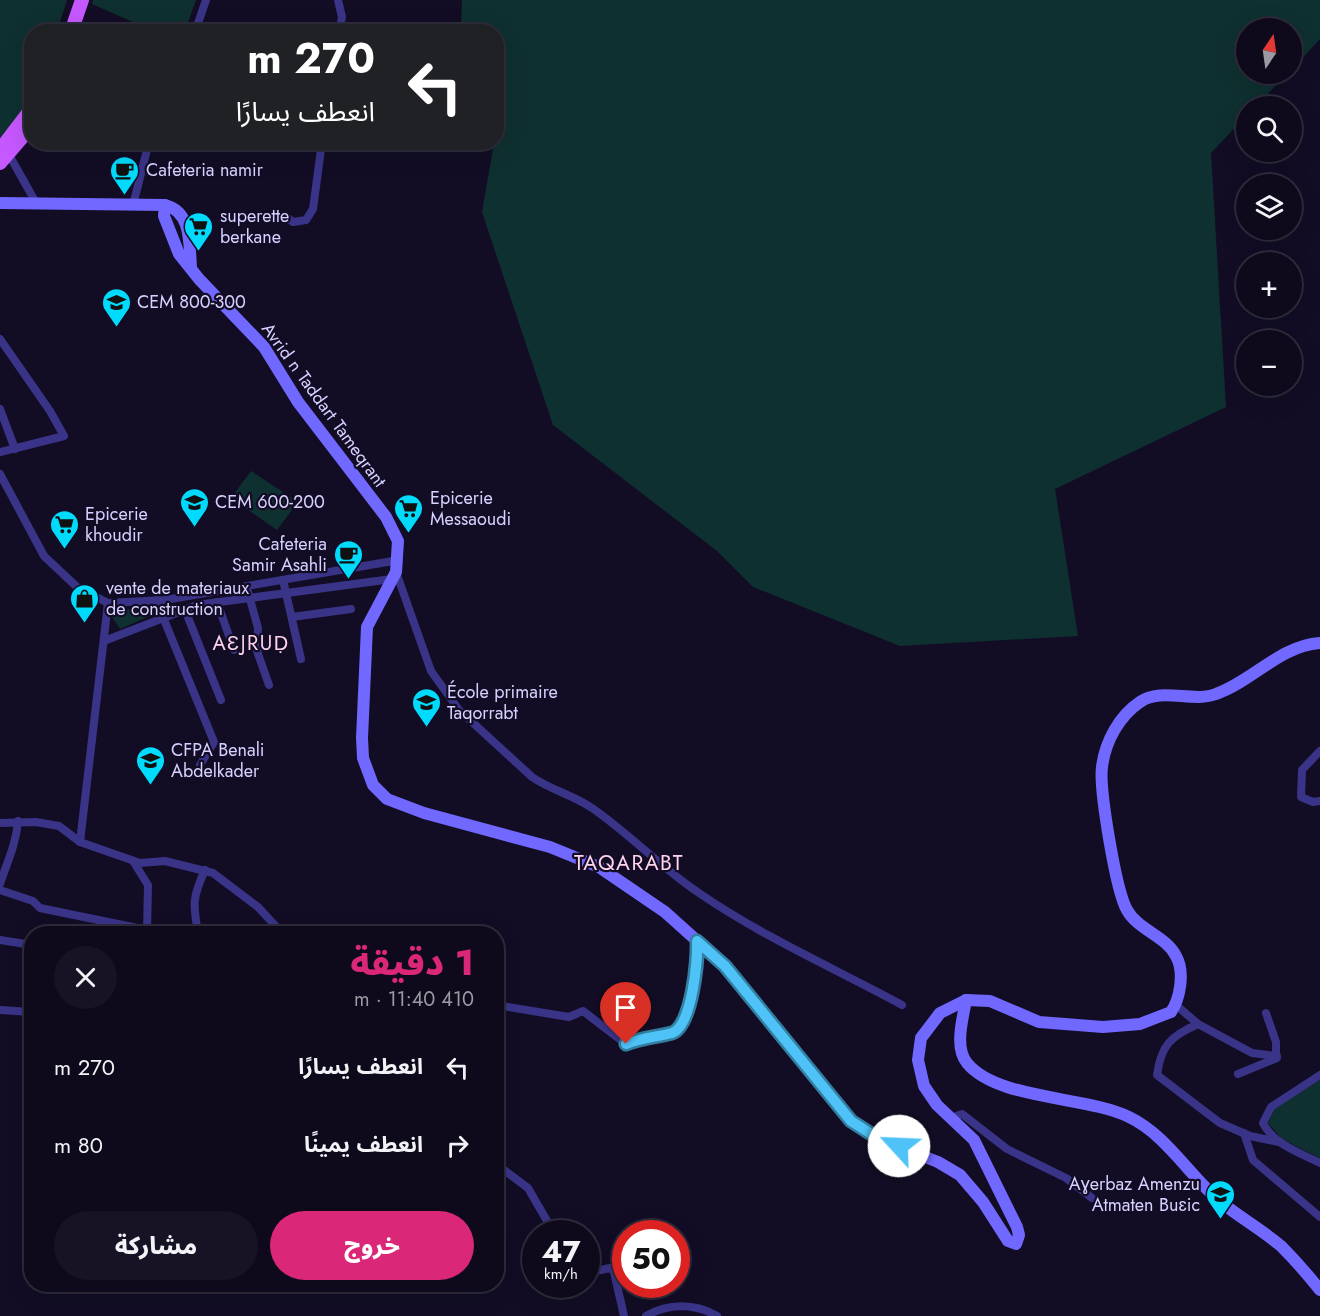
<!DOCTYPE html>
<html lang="ar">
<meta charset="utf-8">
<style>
body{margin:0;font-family:Jost,"Noto Sans Arabic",sans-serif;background:#171325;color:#f1f3f6;direction:rtl;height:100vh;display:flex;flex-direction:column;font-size:22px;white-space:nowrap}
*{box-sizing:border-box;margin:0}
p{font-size:20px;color:#9b9aa3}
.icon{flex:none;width:33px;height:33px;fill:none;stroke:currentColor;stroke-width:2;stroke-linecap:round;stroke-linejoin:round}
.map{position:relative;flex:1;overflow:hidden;direction:ltr}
.details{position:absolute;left:24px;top:926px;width:480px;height:366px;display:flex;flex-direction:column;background:#0e0a1c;border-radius:24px;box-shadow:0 6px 24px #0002,0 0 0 2px #2e2b3b;direction:rtl}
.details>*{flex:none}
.top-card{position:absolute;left:24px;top:24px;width:480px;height:126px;border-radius:24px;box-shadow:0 6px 24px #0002,0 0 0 2px #2e2b3b;direction:rtl;background:#202124;color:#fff;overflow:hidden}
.needle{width:39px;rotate:13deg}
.controls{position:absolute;left:1236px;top:18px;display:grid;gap:12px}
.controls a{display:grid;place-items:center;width:66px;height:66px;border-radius:50%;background:#0e0a1c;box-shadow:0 6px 24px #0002,0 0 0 2px #2e2b3b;font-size:30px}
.speed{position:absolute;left:522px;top:1220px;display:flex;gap:12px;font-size:30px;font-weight:700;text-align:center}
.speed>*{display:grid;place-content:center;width:78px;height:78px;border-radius:50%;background:#0e0a1c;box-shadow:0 6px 24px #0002,0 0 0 2px #2e2b3b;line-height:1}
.speed small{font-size:15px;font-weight:400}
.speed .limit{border:9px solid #d22;background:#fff;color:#111}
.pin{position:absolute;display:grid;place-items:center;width:51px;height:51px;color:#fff;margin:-62px -26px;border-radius:50% 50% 50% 0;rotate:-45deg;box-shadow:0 0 6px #0007}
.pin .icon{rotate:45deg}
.me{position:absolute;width:66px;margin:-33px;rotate:295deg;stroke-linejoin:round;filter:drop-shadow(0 0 4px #0008)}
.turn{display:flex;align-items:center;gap:21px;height:126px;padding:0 30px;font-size:27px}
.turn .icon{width:78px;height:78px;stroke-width:2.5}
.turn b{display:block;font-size:42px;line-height:51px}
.round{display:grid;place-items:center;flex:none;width:63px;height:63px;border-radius:32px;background:#171325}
.summary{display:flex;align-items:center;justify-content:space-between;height:102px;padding:0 30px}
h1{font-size:36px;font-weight:800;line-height:45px;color:#db2777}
.action{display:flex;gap:12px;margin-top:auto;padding:12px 30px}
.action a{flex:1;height:69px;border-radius:36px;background:#db2777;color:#fff;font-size:24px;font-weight:800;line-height:69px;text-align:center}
.action a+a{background:#171325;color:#f1f3f6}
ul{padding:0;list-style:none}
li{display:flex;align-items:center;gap:18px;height:78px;padding:0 30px}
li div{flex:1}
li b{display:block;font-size:22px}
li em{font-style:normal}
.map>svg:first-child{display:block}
.green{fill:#0f3030}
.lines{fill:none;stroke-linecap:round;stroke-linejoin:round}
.street{stroke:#3a3488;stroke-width:8}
.secondary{stroke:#7168ff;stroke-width:12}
.primary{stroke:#c658ff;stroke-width:14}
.route-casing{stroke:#337fa1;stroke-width:15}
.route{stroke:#4fc3f7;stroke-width:10}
.labels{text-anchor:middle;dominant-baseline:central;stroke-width:4.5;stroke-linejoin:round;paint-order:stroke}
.poi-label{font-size:18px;fill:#d8d1ff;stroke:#120d25;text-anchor:start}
.street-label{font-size:18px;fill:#d8d1ff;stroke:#120d25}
.neighbourhood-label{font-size:20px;letter-spacing:1.5px;fill:#ffd3ee;stroke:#120d25}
.quarter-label{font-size:21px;letter-spacing:1.5px;fill:#ffd3ee;stroke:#120d25}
</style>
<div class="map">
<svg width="1320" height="1316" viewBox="0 0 1320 1316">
<rect width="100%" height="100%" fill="#120d25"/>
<g class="green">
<path d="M0,0H67L57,31L32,32L31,99L0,140Z"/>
<path d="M93,0H196L185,31H153L92,4Z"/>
<path d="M462,0H1320V39L1292,69V28H1246V74H1287L1256,106H1246V116L1211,153L1226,407L1055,489L1078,636L900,646L753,587L717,551L553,425L482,212L494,143L496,142L503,90L497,87L496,32L461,31Z"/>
<path d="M251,471L298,502L277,530L231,498Z"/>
<path d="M117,609H149L152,615L120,629L112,617Z"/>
<path d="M1320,1080V1158L1282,1139L1268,1123L1274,1109Z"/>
</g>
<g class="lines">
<g class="street">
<path d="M338,0L342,17L339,32"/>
<path d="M195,32L206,0"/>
<path d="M8,153L35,201"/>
<path d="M133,205L149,142"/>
<path d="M284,215L293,222L306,220L313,209L322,142"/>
<path d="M0,339L50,411L64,436L0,452"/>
<path d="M0,409L15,449"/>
<path d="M0,474L44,556L77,587L108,603"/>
<path d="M396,572L431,671L459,710L532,777C551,790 573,795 592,808C630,834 661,868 699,893C763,937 834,968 902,1005"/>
<path d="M283,580L301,659"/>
<path d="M248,592L258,628L257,651L269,685"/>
<path d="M156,600L214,742L200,765"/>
<path d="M217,602L234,650"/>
<path d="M108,603L165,600L399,560"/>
<path d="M185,610L221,700"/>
<path d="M292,617L351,609"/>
<path d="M104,641L197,605L392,579"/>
<path d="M1320,751L1302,770L1301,797L1313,802L1320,801"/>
<path d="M0,823L36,822L59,826L80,842L140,863L165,861L213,873L258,907L282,933"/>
<path d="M80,842L108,603"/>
<path d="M133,861L148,885L147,933"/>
<path d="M0,884C7,862 16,845 18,821"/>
<path d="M0,890L33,901L40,908L147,930"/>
<path d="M198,933C193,904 192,898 205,870"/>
<path d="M0,940L32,945"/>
<path d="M496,1005L569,1017L583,1011L626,1044C641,1038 657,1037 672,1033C692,1026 698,960 697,941"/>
<path d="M1176,1005L1198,1024L1252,1053L1276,1056V1042L1266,1013"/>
<path d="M0,1010L32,1012"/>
<path d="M1198,1024C1171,1036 1161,1045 1157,1075L1220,1123L1250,1136L1279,1142"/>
<path d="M1238,1074L1277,1058V1056"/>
<path d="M1320,1075L1271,1107L1263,1123C1274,1145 1299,1152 1320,1163"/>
<path d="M951,1118L962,1114L1007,1149L1066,1178L1092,1198"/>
<path d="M1244,1133L1253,1160L1320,1217"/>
<path d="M496,1164L528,1188L554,1233"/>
<path d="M586,1273L610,1268L614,1272L624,1316"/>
<path d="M646,1316C668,1303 695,1303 717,1316"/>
</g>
<g class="secondary">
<path d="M0,203L165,205C192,212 189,243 191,267"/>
<path d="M165,205L164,216L179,254L199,279L264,347L298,402L386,517L398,541L396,572L367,627L362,738L363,758L373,785L387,799L424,813L550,847L599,867L665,912L725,966L851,1121L879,1139L938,1162L960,1175L983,1202L1008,1241L1016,1244L1019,1235L1017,1227L974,1140L937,1105L924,1086L918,1060L921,1038L940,1013L966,1000L990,1001L1039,1022L1103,1027L1140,1024L1171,1012C1180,999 1185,972 1176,956C1166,936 1138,930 1127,910C1116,891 1099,789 1102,767C1105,742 1119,716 1140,702C1161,687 1193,703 1216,694C1253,681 1279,646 1320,643"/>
<path d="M966,1000C963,1018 954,1047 967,1063C997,1100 1087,1096 1129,1117C1167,1135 1190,1177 1222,1203C1241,1218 1262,1230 1281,1246C1295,1260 1308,1275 1320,1290"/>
</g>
<g class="primary">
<path d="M71,32L82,0"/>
<path d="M0,150L32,108"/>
<path d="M0,163L32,126"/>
</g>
</g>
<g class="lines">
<defs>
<path id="route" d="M626,1044C641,1038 657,1037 672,1033C692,1026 698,960 697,941L725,966L851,1121L879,1139L899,1146"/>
</defs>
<use href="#route" class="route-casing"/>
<use href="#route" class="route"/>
</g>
<defs>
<symbol id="cafe-pin" viewBox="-11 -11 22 30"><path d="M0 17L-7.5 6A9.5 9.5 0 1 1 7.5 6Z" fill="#00dafc" stroke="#120d25"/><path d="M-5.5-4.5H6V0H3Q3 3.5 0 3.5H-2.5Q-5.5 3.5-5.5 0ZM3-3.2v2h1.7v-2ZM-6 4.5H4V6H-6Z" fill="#111"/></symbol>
<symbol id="supermarket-pin" viewBox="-11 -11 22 30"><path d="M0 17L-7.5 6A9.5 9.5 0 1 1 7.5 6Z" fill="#00dafc" stroke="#120d25"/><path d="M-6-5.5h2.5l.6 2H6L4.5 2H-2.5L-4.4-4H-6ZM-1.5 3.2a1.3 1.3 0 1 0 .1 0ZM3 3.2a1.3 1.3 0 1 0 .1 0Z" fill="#111"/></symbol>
<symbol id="school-pin" viewBox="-11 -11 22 30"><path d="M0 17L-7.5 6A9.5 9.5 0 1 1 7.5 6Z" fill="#00dafc" stroke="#120d25"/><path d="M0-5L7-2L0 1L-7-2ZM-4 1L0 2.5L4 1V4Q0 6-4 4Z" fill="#111"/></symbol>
<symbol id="shop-pin" viewBox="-11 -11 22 30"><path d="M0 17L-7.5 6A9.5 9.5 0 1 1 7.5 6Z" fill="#00dafc" stroke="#120d25"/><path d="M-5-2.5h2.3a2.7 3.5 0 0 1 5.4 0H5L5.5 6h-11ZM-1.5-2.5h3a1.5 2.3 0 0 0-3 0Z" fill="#111"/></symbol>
<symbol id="university-pin" viewBox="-11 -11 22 30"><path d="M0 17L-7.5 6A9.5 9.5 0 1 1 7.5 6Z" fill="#00dafc" stroke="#120d25"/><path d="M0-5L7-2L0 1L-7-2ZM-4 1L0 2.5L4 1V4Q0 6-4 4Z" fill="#111"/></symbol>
</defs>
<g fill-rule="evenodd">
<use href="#cafe-pin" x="108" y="154" width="33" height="45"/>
<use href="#supermarket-pin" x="182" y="210" width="33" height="45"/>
<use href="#school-pin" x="100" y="286" width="33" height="45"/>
<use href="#school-pin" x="178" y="486" width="33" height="45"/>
<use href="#supermarket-pin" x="392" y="492" width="33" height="45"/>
<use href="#supermarket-pin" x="48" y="508" width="33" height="45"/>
<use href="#cafe-pin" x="332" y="538" width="33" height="45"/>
<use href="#shop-pin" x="68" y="582" width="33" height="45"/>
<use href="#school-pin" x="410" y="686" width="33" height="45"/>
<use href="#university-pin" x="134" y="744" width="33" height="45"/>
<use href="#school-pin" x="1204" y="1178" width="33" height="45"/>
</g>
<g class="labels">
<g class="poi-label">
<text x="146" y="170">Cafeteria namir</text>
<text x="220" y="216">superette<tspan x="220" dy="21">berkane</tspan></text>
<text x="137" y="302">CEM 800-300</text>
<text x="430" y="498">Epicerie<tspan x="430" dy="21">Messaoudi</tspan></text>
<text x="215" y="502">CEM 600-200</text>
<text x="85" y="514">Epicerie<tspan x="85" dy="21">khoudir</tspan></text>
<text x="327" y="544" text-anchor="end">Cafeteria<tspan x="327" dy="21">Samir Asahli</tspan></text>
<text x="106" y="588">vente de materiaux<tspan x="106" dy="21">de construction</tspan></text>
<text x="447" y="692">École primaire<tspan x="447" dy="21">Taqorrabt</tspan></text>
<text x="171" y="750">CFPA Benali<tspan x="171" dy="21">Abdelkader</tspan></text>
<text x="1200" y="1184" text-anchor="end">Aɣerbaz Amenzu<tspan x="1200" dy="21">Atmaten Buɛic</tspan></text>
</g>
<g class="street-label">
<text transform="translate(324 405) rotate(54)">Avrid n Taddart Tameqrant</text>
</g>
<g class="neighbourhood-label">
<text x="251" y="643">AƐJRUḌ</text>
</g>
<g class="quarter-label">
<text x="629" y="863">TAQARABT</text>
</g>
</g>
</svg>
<div class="controls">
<a><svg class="needle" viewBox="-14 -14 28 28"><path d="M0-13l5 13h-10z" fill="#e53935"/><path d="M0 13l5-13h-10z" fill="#9b9aa3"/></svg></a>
<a><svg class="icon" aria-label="search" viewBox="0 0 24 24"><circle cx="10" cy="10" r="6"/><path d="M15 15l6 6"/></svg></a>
<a><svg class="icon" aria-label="layers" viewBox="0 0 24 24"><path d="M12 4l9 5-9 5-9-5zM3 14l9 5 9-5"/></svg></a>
<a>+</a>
<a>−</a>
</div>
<div class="speed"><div>47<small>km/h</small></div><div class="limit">50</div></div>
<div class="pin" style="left:626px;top:1044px;background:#d93025"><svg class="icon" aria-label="arrive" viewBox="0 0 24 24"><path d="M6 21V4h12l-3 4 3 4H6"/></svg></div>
<svg class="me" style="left:899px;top:1146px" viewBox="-20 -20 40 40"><circle r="19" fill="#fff"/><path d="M0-13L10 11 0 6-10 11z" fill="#4fc3f7"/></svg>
<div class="top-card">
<div class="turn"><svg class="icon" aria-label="left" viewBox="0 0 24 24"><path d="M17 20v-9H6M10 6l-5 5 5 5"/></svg><div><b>270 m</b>انعطف يسارًا</div></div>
</div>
<section class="details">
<div class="summary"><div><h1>1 دقيقة</h1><p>410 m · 11:40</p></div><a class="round"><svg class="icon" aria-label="close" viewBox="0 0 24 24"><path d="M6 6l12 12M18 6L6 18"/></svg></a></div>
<ul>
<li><svg class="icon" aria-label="left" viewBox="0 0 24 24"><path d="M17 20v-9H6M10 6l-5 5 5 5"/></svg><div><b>انعطف يسارًا</b></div><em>270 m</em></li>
<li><svg class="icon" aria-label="right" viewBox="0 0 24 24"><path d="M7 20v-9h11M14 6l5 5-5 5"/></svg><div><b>انعطف يمينًا</b></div><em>80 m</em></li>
</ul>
<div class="action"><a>خروج</a><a>مشاركة</a></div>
</section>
</div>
